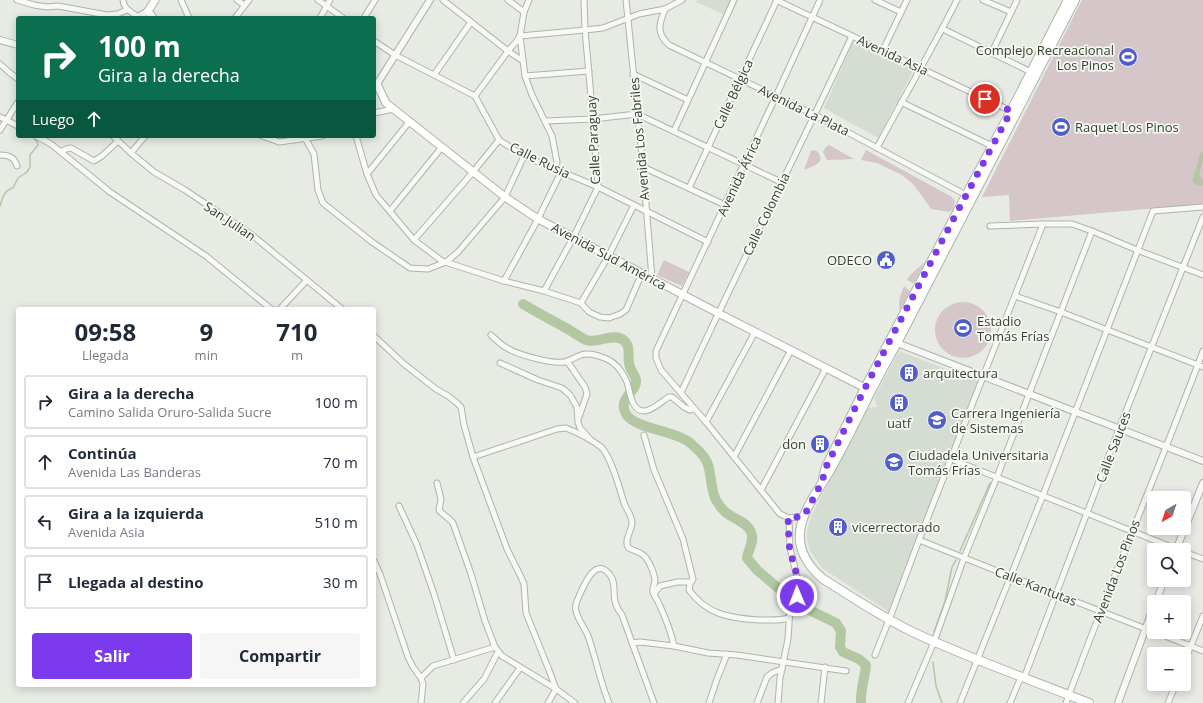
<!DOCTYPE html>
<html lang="es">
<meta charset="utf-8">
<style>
body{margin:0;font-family:"Open Sans",sans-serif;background:#f6f6f7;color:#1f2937;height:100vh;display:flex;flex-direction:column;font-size:15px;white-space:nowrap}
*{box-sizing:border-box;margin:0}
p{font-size:13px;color:#747a83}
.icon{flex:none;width:22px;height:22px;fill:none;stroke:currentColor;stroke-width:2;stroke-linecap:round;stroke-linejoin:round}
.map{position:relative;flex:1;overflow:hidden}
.sheet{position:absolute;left:16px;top:307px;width:360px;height:380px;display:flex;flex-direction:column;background:#fff;border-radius:4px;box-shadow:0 2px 10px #0003}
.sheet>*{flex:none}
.banner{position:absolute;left:16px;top:16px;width:360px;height:122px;border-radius:4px;box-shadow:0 2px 10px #0003;background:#0b6e4f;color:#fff;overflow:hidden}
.needle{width:26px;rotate:219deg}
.fabs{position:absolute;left:1147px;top:491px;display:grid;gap:8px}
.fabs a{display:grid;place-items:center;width:44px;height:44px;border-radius:4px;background:#fff;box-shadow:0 2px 10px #0003;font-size:20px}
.pin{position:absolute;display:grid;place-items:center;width:34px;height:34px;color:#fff;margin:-17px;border:2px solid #fff;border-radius:50%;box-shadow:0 1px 4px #0007}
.me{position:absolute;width:44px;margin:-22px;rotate:359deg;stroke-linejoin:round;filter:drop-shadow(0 0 3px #0008)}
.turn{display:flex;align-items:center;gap:14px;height:84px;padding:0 16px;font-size:18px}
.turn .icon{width:52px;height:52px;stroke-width:2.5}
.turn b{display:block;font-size:28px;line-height:34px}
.then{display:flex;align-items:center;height:38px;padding:0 16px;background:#0003;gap:8px;font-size:15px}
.eta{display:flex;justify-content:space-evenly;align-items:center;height:68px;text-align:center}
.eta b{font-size:24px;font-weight:700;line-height:28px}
.cta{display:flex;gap:8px;margin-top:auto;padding:8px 16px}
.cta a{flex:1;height:46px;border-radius:4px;background:#7c3aed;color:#fff;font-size:16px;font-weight:700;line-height:46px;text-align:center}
.cta a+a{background:#f6f6f7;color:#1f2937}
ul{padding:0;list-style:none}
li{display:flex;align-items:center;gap:12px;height:54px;margin:0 8px 6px;padding:0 8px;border:2px solid #e0e1e3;border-radius:4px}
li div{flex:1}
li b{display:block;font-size:15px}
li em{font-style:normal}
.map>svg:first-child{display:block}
.built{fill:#d5ddd2}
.green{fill:#d4c6c9}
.water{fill:#b3c8a2}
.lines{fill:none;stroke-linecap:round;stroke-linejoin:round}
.stream{stroke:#b3c8a2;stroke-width:1.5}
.river{stroke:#b3c8a2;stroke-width:10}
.minor-casing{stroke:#adb5a9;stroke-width:7}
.tertiary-casing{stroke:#adb5a9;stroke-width:8}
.secondary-casing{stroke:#adb5a9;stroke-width:9}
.primary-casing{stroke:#aab6a4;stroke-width:10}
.minor{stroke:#f8f9f7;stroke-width:5}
.tertiary{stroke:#f8f9f7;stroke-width:6}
.secondary{stroke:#fff;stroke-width:7}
.primary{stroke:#fff;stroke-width:8}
.route{stroke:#7c3aed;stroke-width:7;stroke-dasharray:0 12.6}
.labels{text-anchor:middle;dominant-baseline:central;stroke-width:3.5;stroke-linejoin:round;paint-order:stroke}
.poi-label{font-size:13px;fill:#33432d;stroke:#f6f8f4;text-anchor:start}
.street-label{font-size:13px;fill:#33432d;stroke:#f6f8f4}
</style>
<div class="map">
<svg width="1203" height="703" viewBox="0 0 1203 703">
<rect width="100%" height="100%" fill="#e7ebe4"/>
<g class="built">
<path d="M697,0H731L725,15L696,2Z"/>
<path d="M853,42L914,69L878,138L824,108Z"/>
<path d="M899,351L980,382L889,612L822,568L810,551L806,536L811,516L868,408L877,407L874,398Z"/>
</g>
<g class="green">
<path d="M1082,0H1203V204L1010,221L1009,195L982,197Z"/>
<path d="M829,145L854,159L827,160L823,152L826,147Z"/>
<path d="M813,150L817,151C827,163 813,166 804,170L811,151Z"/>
<path d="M866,150L952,197L955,201L953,209L949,212L931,209L922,196L912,183L902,175L877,163L861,160Z"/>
<path d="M664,260L689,272L682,286L657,275Z"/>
<path d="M925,262L915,281L913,283L907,280L911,274Z"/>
<path d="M904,286L910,291L900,310C897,302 901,294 904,286Z"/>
<circle cx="963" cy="330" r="28"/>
</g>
<path class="water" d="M1203,152V162L1201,165V168L1199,175L1203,180V186L1194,184L1192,181L1199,159C1199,155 1199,153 1203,152Z"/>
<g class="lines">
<g class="stream">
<path d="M0,206C2,199 4,190 13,188L18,178L27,172L30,167V155L38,145L37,142L33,136"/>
<path d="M960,551L990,483"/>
<path d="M934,632L945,601L952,567L956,560"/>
<path d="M933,662L936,686L942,703"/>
</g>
<path class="river" d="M523,304C538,313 553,321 568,329C574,333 580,337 586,340C598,344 611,333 622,339C633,346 626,358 630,367C631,371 636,376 636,381C637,391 617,399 626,414C635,429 673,430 689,442C695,447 704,455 707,462C712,474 710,489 716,500C719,505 723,511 728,514C736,520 747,522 751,532C755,542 748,549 747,558L757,570L784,593L801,606L836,623L841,631L840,647L843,652L859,659L866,665C865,678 860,690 861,703"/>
<defs>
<g id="minor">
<path d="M17,0L34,5L47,7L58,6L107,15L117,14L127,10"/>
<path d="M123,0C124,10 131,11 138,17"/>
<path d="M181,0L189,18"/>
<path d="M237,0L244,5"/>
<path d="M318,0L343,18"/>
<path d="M443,0L508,51L523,61"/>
<path d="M508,0L524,12"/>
<path d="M529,0L524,12L520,36L525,76L532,95L552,136L557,162L556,169"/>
<path d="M626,0L643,167L652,278"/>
<path d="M776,0L1011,111"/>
<path d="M875,0L901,12"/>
<path d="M983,0L1011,12"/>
<path d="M665,9C659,24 656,33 669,45L815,115L968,196"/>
<path d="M235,18L249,0"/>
<path d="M320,18L330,0"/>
<path d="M364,18L375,0"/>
<path d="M943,29L1031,72"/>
<path d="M520,36L585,30L603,28L639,14L665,9L682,0"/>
<path d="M374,41L395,55L475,96L499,140L524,156L598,187L708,242"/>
<path d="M883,50L907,0"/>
<path d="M992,52L1017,0"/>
<path d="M0,64L10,73L18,79"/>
<path d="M633,74L688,100"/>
<path d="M434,75L471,22"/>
<path d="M525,76L589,71"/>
<path d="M475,96L508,51L516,42L520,36"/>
<path d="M901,102L992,146"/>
<path d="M374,113L394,109"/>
<path d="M0,117L18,126"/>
<path d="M546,121L593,119L637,114L781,182"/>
<path d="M0,130L18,102"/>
<path d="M674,131L734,0"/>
<path d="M36,136L51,144L110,192L206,256L271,309"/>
<path d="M113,136L131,153"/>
<path d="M145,136L131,153L154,172L185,190L252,235L342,309"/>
<path d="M262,136L279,142L322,136"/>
<path d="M356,136L367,174L376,195L414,240L442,261L504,281L544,291L581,303L589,312L600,317L609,318L620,314L626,310L642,273"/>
<path d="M305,138L314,154L318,190L323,203L372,242L410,268L428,269L446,262L458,252L505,197L524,156"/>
<path d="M877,148C903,98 932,50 957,0"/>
<path d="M61,152L66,149L71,148L94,161L102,156L118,141"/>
<path d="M0,155C9,155 14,157 17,166"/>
<path d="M643,167L725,205"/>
<path d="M367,174L410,121"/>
<path d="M689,188L777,0"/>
<path d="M390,211L442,147"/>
<path d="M990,226L1043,224H1072L1092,231L1137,250L1203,275"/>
<path d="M414,240L473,172L499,140"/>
<path d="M504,281L538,219L561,172"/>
<path d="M544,291L573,238L598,187L593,119L585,30L584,0"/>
<path d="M1015,296L1061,312L1203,367"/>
<path d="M581,303L609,255L634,205"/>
<path d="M280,309L307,280"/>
<path d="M491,335C496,340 501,345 507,348C518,355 552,364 564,362C570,361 575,357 581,355C589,352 600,356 607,359C616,363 623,373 627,382C630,391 631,412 645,411C653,410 662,401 669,397H672L684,407L690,410L694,409"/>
<path d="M374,336L404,364L436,389L448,396L457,403L461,407L464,425L473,457L507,549L521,577L524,584L526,613L549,670L556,689L575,703"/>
<path d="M567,361L585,387L587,394L579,417"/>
<path d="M500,363L538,380L562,388L570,395L577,407L578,422L580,428L590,439"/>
<path d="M681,393C736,273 796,156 852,36"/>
<path d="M706,422L755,332"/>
<path d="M644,435L654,470L683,539L693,579L690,584L689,590C707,615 730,618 758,620C769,620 778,621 789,618"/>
<path d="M473,457L557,429L566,428C576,432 592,440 601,447C611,456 620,490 624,503C627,510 632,516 632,523C632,530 624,540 628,547C631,551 642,551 646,558C650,563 654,573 655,580C655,585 652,588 653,592C655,597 658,601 660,606C666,619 671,632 674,646"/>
<path d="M734,457L791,350"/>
<path d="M951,459L1179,550"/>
<path d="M437,483L441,499L439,510C443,515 449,518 453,523L471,574L485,621L495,647L502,656L556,689L548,703"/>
<path d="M761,490L826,368"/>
<path d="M399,506L417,545L434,594L454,660"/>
<path d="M804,516L789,518L780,514L706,422L661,370L656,358V351L776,96L820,0"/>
<path d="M919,540L1010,576L1154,632"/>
<path d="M1184,552L1203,559"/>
<path d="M374,561L380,574L408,657L413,667L421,678L423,684L421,703"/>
<path d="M654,594L660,586L677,582H691"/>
<path d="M1155,632L1203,651"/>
<path d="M632,643L640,642L674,646L708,653L737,655L846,671"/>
<path d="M875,655L889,620L919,540L1043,224"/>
<path d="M1184,663L1203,616"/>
<path d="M421,678L433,666L495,647"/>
<path d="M1024,678L1119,429L1203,217"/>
<path d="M463,703L484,679L498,652"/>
<path d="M495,703L520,668"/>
<path d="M609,703C600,682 596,658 588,636C585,628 578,620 576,611C574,605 578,599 580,594C585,583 596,556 610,575C616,582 613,593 615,601C616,606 619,611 622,615L654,703"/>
<path d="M709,703L717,679L727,654"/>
<path d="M757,703L767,677L772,673L782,669"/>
<path d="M778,703L780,678L788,639L790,607L797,596L799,590L798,581L790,548L789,518"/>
<path d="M821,703L825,667"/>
<path d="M908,703L934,642L964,558L997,477L1092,231"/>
<path d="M960,703L1043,495L1153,211L1203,207"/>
<path d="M1010,703L1021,677"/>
<path d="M1066,703C1109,585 1159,469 1203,351"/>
<path d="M1168,703L1176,684"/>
</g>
<g id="tertiary">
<path d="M136,18L148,11"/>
<path d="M0,40L18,45"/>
<path d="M377,84L430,0"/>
<path d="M897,343L1203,461"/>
<path d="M1176,550L1203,483"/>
<path d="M1156,602L1164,580"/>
<path d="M1118,703L1154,606"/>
</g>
<g id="secondary">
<path d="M153,18L148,11L155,0"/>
<path d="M374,84H377L386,103L505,197L538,219L718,313L869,390"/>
</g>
<g id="primary">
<path d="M1075,0L897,343C888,359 879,375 871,391C858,417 846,442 832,467C821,487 802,509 800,532C798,552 809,567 823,579C854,598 884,619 917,634C973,660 1032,680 1089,703"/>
<path d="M823,478L826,467L865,388L954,218L1011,111L1068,0"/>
</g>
</defs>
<use href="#minor" class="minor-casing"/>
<use href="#tertiary" class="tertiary-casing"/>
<use href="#secondary" class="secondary-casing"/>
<use href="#primary" class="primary-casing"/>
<use href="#minor" class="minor"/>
<use href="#tertiary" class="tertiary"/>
<use href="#secondary" class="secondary"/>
<use href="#primary" class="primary"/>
</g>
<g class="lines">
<path class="route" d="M797,596C801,581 793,564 790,550C788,540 789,528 788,518L804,516L822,482L826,467L865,388L954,218L1011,111L985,99"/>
</g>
<defs>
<symbol id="stadium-disc" viewBox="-11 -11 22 22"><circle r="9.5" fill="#525ec7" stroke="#f6f8f4"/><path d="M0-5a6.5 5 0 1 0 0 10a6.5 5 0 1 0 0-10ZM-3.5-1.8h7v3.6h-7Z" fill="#fff"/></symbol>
<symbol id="civic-disc" viewBox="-11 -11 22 22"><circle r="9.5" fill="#525ec7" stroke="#f6f8f4"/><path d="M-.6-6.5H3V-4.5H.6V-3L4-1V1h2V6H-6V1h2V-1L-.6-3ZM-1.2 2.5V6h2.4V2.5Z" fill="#fff"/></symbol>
<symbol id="building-disc" viewBox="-11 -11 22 22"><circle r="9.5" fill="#525ec7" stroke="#f6f8f4"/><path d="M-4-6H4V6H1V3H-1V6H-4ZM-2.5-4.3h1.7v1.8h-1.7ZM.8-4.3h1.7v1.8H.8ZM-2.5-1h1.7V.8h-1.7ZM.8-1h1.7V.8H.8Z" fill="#fff"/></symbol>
<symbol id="university-disc" viewBox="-11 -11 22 22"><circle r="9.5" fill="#525ec7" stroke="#f6f8f4"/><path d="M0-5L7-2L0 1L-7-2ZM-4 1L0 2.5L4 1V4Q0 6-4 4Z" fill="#fff"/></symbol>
</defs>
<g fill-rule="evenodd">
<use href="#stadium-disc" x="1117" y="46" width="22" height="22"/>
<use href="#stadium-disc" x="1050" y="116" width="22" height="22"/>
<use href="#civic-disc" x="875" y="249" width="22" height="22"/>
<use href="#stadium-disc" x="952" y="317" width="22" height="22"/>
<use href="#building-disc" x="898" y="362" width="22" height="22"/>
<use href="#building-disc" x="888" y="392" width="22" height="22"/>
<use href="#university-disc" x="926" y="409" width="22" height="22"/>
<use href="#building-disc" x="809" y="433" width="22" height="22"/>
<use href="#university-disc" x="883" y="451" width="22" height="22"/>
<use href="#building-disc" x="827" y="516" width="22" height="22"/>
</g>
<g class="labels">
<g class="poi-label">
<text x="1114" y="50" text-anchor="end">Complejo Recreacional<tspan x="1114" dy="15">Los Pinos</tspan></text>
<text x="1075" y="127">Raquet Los Pinos</text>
<text x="872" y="260" text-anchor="end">ODECO</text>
<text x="977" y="321">Estadio<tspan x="977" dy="15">Tomás Frías</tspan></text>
<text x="923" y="373">arquitectura</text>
<text x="951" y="413">Carrera Ingeniería<tspan x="951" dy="15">de Sistemas</tspan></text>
<text x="899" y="423" text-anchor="middle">uatf</text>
<text x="806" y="444" text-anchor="end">don</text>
<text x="908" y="455">Ciudadela Universitaria<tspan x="908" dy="15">Tomás Frías</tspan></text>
<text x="852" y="527">vicerrectorado</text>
</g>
<g class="street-label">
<text transform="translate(893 55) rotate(25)">Avenida Asia</text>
<text transform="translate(733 94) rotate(-65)">Calle Bélgica</text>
<text transform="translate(804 110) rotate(26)">Avenida La Plata</text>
<text transform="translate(639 139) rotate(-95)">Avenida Los Fabriles</text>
<text transform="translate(593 140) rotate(-93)">Calle Paraguay</text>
<text transform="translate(540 160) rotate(26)">Calle Rusia</text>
<text transform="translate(739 176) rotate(-65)">Avenida África</text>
<text transform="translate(766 214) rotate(-64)">Calle Colombia</text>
<text transform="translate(230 221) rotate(34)">San Julian</text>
<text transform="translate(609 256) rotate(28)">Avenida Sud América</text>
<text transform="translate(1113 447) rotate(-69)">Calle Sauces</text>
<text transform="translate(1116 571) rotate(-69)">Avenida Los Pinos</text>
<text transform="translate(1036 586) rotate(21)">Calle Kantutas</text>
</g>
</g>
</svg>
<div class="fabs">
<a><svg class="needle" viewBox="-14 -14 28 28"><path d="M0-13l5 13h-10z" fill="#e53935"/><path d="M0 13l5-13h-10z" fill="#747a83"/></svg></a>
<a><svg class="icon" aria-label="search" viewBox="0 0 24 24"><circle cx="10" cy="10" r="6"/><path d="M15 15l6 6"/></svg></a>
<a>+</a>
<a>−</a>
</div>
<div class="pin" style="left:985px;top:99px;background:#d93025"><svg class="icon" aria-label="arrive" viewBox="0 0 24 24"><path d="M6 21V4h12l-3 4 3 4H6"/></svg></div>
<svg class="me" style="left:797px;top:596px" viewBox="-20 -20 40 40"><circle r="17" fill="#7c3aed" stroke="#fff" stroke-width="3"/><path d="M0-11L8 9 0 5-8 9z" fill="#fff"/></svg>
<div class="banner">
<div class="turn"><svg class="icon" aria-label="right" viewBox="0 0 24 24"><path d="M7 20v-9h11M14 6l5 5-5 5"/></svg><div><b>100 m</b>Gira a la derecha</div></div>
<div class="then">Luego<svg class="icon" aria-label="ahead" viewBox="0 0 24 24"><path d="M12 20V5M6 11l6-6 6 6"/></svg></div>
</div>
<section class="sheet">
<div class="eta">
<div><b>09:58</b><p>Llegada</p></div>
<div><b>9</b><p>min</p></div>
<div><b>710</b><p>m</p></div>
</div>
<ul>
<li><svg class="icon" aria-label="right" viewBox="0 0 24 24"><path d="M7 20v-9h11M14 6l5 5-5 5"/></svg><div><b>Gira a la derecha</b><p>Camino Salida Oruro-Salida Sucre</p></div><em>100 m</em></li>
<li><svg class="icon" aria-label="ahead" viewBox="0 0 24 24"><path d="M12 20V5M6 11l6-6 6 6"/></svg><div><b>Continúa</b><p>Avenida Las Banderas</p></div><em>70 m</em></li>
<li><svg class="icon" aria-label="left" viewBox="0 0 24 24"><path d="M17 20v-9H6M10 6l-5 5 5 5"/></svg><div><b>Gira a la izquierda</b><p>Avenida Asia</p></div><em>510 m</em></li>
<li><svg class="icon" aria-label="arrive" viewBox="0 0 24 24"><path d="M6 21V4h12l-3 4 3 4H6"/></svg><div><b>Llegada al destino</b></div><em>30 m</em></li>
</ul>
<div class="cta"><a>Salir</a><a>Compartir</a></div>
</section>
</div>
